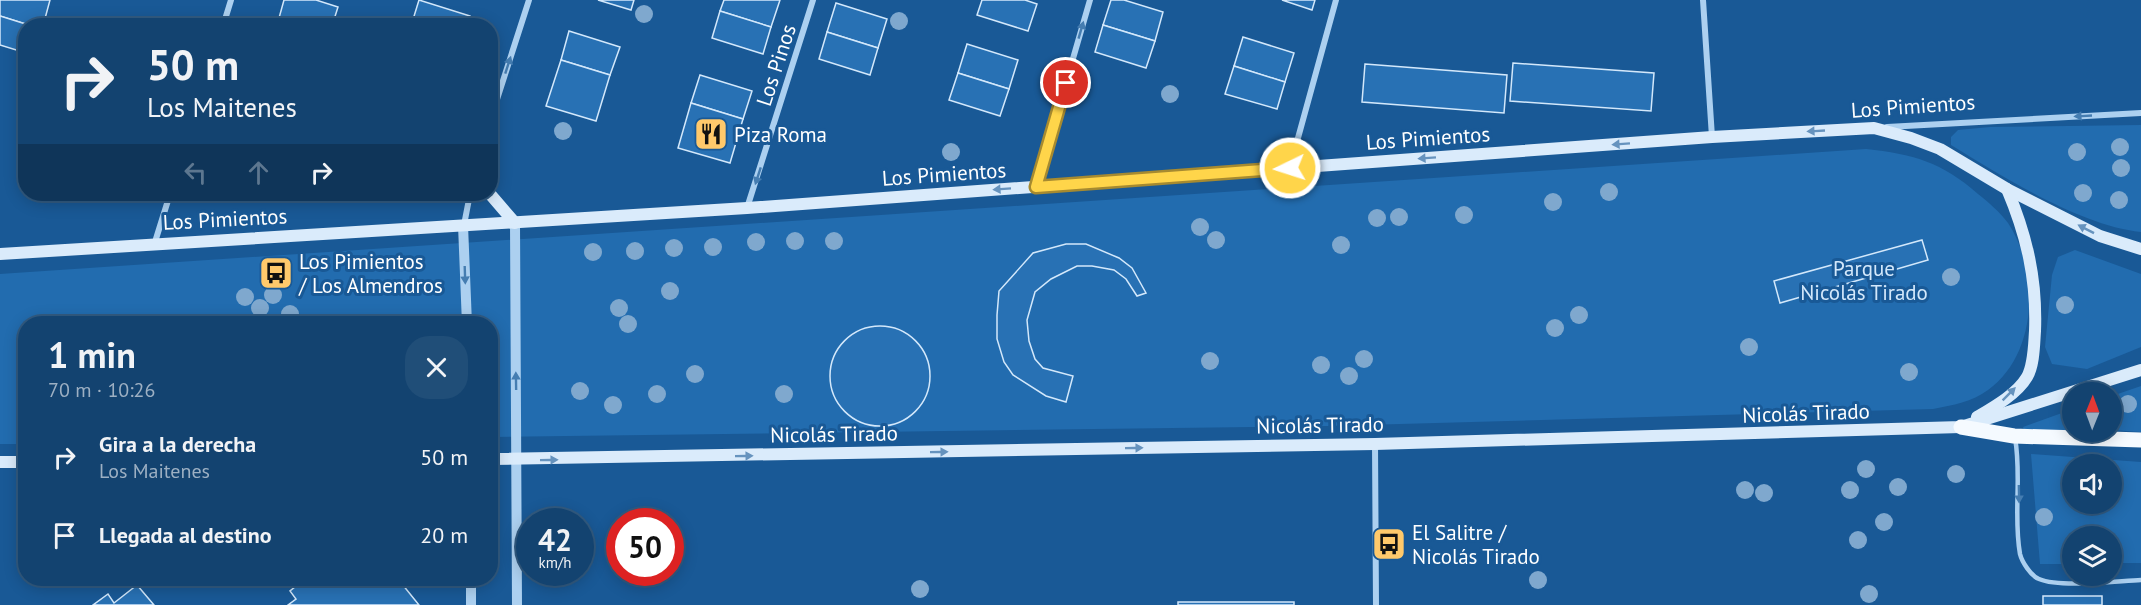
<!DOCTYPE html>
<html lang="es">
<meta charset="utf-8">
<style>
body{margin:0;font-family:"PT Sans",sans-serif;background:#204e78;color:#f1f3f6;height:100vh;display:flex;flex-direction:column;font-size:22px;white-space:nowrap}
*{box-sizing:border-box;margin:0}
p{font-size:20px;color:#9db0c3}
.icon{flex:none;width:33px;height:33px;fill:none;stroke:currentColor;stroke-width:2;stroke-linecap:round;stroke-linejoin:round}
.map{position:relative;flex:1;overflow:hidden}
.panel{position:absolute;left:18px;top:316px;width:480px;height:270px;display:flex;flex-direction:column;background:#134370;border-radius:24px;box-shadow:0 3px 15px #0003,0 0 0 2px #325c83}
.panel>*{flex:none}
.hud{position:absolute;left:18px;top:18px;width:480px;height:183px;border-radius:24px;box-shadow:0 3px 15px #0003,0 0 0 2px #325c83;background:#134370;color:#f1f3f6;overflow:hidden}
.needle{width:39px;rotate:1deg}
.controls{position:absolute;left:2062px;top:382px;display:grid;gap:12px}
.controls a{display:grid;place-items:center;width:60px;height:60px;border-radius:50%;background:#134370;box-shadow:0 3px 15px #0003,0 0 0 2px #325c83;font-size:30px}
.speed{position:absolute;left:516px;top:508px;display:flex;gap:12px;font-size:30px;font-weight:700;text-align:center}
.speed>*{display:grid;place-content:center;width:78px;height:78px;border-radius:50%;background:#134370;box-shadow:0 3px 15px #0003,0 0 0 2px #325c83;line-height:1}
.speed small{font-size:15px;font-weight:400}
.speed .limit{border:9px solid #d22;background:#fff;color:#111}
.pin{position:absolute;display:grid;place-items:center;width:51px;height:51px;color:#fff;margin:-26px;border:3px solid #fff;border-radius:50%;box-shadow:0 2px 6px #0007}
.me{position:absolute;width:66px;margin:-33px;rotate:266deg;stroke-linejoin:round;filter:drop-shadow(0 0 4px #0008)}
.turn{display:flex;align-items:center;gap:21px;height:126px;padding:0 30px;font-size:27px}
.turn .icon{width:78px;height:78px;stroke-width:2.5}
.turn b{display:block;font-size:42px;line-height:51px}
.lanes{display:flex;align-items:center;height:57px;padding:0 30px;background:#0003;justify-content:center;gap:30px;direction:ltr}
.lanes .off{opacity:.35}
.round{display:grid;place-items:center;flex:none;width:63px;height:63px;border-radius:24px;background:#204e78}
.overview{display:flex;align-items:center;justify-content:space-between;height:102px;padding:0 30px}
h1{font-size:36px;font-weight:700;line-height:45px}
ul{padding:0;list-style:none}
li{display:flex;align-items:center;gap:18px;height:78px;padding:0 30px}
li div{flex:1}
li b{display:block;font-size:22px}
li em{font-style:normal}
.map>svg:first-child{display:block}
.green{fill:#226caf;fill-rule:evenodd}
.building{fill:#2871b4;stroke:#d3e8fb;stroke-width:1.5}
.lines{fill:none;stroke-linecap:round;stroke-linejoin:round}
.service{stroke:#acd0f0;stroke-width:4.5}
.minor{stroke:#acd0f0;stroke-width:6}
.tertiary{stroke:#acd0f0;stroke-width:10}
.secondary{stroke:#daebfb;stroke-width:12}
.primary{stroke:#f5faff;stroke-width:15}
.tree{fill:#7fa8ce}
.oneway{fill:#457db1}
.oneway2{fill:#6693be}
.route-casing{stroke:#a68a30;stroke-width:15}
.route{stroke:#ffd54a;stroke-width:10}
.labels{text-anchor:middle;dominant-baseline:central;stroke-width:6;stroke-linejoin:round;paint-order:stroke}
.street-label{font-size:21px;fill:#fff;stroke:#195996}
.poi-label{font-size:21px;fill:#fff;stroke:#195996;text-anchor:start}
.park-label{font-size:21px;fill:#d3e8fb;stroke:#195996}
</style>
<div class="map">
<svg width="2141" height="605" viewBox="0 0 2141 605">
<rect width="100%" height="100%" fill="#195996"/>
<g class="green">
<path d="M2141,125V232C2081,226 2003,177 1951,145V137L1958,130L1990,127Z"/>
<path d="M1866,149C1913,154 1942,162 1978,194C1988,202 2000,212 2008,223C2040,271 2038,354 1988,390C1972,402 1953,405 1933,409L1328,426L491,437L490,324H26L25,444H0V274Z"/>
<path d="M2075,250L2141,274V347L2087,369L2052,364L2045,347L2052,275L2058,257Z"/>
<path d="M2141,386V432L2112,430V396Z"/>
<path d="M2073,409V430H2024L2023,427Z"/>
<path d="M2031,454L2141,462V563H2112V537H2073V564H2040ZM2073,465H2112V504H2073Z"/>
</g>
<g class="building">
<path d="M0,0H50L43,26H32L0,16Z"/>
<path d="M284,0H316L338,7L332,26H303L279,18Z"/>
<path d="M419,0L470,16L467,26H411Z"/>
<path d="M598,0H634L631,10Z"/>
<path d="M724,0H780L771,27L720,11Z"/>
<path d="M982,0H1025L1037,4L1028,31L977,15Z"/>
<path d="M1111,0H1124L1163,12L1155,41L1103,25Z"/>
<path d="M1282,0H1315L1312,10Z"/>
<path d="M836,3L887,19L878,48L827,32Z"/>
<path d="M720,11L771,27L763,54L712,38Z"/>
<path d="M0,16L32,26H26V53L0,45Z"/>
<path d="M1103,25L1155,41L1146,68L1095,52Z"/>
<path d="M569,31L620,47L610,75L561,60Z"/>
<path d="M827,32L878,48L870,75L819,59Z"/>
<path d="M1243,37L1294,53L1285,82L1234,66Z"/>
<path d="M967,44L1018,60L1009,89L958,73Z"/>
<path d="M561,60L610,75L596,121L546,106Z"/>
<path d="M1513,63L1654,73L1651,111L1510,101Z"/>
<path d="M1365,64L1507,75L1504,113L1362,102Z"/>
<path d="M1234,66L1285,82L1277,109L1225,94Z"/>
<path d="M958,73L1009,89L1000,116L949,100Z"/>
<path d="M700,75L752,91L743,119L691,103Z"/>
<path d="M691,103L743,119L730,163L678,148Z"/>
<path d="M1922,240L1928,260L1780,303L1774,281Z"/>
<path d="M1066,244H1086L1119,258L1132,268L1146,293L1137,296L1126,279L1114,270L1092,266H1077L1051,279L1035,292L1027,320L1029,341L1035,359L1043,368L1073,376L1066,402L1046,396L1013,375L1004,362L997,339V315L999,291L1033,253Z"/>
<circle cx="880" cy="376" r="50"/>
<path d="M305,579H376L382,587L392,579H398L419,605H288L296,599L290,591Z"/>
<path d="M137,585L154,605H93L108,594L114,603Z"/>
<rect x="2043" y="596" width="59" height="9"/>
<rect x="1178" y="602" width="116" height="3"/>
</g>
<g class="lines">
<path class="service" d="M2015,438C2022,476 2013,516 2020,554C2022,562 2031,576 2039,579C2060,588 2117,581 2141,580"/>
<g class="minor">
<path d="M1703,0L1712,137"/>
<path d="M223,26L231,0"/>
<path d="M490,121L529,0"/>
<path d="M1887,127L2141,113"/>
<path d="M1290,167L1336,0"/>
<path d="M1036,186L1090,0"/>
<path d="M747,208L813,0"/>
<path d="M464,225L470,194"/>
<path d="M155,242L170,194"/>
<path d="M1375,444L1376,605"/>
</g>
<g class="tertiary">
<path d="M515,223L517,605"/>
<path d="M463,225L467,324"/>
<path d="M471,579V605"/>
</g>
<g class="secondary">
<path d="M490,194L515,223"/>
<path d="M0,254L747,208L1712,137L1874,128L1911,138L1940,149L2007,189L2100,236L2141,249"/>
<path d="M1977,417C1994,407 2017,394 2027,377C2034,365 2034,345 2035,331C2037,280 2027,236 2007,189"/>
<path d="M490,459L1375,444L1961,427L2141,370"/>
<path d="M0,462H26"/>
</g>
<path class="primary" d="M1961,427L2014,436L2141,440"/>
</g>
<g class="tree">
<circle cx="644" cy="14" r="9"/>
<circle cx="899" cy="21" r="9"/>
<circle cx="1170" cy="94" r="9"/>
<circle cx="563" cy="131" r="9"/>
<circle cx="2120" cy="147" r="9"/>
<circle cx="951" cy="152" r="9"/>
<circle cx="2077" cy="152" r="9"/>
<circle cx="2121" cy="168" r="9"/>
<circle cx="1609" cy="192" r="9"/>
<circle cx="2083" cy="193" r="9"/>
<circle cx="2119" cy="200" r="9"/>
<circle cx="1553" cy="202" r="9"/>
<circle cx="1464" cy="215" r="9"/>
<circle cx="1399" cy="217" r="9"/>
<circle cx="1377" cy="218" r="9"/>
<circle cx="1200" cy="227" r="9"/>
<circle cx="1216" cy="240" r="9"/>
<circle cx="795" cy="241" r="9"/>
<circle cx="834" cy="241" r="9"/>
<circle cx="756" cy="242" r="9"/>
<circle cx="1341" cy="245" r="9"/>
<circle cx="713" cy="247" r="9"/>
<circle cx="674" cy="248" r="9"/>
<circle cx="635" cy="251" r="9"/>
<circle cx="593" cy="252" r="9"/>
<circle cx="1951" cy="277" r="9"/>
<circle cx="670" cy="291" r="9"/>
<circle cx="273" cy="295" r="9"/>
<circle cx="245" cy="297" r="9"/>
<circle cx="2065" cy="305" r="9"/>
<circle cx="260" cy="308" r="9"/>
<circle cx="619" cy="308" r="9"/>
<circle cx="290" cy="314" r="9"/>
<circle cx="1579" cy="315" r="9"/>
<circle cx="628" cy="324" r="9"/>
<circle cx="1555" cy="328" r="9"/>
<circle cx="1749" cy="347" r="9"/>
<circle cx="1364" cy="359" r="9"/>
<circle cx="1210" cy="361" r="9"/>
<circle cx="1321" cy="365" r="9"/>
<circle cx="1909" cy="372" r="9"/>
<circle cx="695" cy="374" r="9"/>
<circle cx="1349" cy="376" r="9"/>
<circle cx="580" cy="391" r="9"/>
<circle cx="657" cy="394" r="9"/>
<circle cx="784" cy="394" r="9"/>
<circle cx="2128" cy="404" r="9"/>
<circle cx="613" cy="405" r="9"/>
<circle cx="1866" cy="469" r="9"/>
<circle cx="1956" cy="474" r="9"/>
<circle cx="1898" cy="487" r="9"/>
<circle cx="1745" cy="490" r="9"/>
<circle cx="1850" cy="490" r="9"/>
<circle cx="1764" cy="493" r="9"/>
<circle cx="2044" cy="517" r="9"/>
<circle cx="1884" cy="522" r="9"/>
<circle cx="1858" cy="540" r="9"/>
<circle cx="1538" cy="580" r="9"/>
<circle cx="920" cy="589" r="9"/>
<circle cx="1869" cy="594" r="9"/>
</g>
<defs><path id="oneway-solid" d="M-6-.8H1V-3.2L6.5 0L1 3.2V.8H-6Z" transform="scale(1.5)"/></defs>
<g class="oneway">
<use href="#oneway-solid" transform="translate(1081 30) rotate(-74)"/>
<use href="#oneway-solid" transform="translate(508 65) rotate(-72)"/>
<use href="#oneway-solid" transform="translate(2083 116) rotate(177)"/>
<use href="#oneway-solid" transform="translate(758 176) rotate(108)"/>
<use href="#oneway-solid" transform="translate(465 275) rotate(88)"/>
<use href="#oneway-solid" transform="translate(516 381) rotate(-91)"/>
<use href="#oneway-solid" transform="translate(2019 494) rotate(89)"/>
</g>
<g class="oneway2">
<use href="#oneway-solid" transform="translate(1816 131) rotate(177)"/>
<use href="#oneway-solid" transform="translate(1621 144) rotate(176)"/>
<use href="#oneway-solid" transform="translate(1427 158) rotate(176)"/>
<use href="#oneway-solid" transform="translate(1002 189) rotate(176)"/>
<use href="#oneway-solid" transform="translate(2086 229) rotate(-153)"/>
<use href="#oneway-solid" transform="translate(2009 394) rotate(-45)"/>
<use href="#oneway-solid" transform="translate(1134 448) rotate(-1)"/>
<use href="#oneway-solid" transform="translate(939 452) rotate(-1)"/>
<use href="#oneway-solid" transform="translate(744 456) rotate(-1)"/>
<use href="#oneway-solid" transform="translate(549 460) rotate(-1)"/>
</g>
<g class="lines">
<defs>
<path id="route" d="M1066,83L1036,187L1290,168"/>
</defs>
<use href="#route" class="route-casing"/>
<use href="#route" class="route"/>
</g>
<defs>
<symbol id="restaurant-square" viewBox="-11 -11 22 22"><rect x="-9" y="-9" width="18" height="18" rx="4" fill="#ffc96b" stroke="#195996"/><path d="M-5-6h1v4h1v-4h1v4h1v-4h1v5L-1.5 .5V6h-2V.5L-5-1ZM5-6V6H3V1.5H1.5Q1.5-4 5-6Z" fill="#111"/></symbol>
<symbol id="bus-square" viewBox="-11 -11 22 22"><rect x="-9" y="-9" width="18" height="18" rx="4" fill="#ffc96b" stroke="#195996"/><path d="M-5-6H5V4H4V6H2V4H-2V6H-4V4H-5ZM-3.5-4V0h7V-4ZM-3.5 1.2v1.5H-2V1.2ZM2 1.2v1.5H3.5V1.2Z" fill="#111"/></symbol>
</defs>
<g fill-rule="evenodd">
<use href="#restaurant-square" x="692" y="115" width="38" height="38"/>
<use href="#bus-square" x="257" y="254" width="38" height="38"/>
<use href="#bus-square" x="1370" y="525" width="38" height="38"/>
</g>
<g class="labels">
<g class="street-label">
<text transform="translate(776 65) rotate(-72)">Los Pinos</text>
<text transform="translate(1913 106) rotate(-4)">Los Pimientos</text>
<text transform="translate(1428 138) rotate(-4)">Los Pimientos</text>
<text transform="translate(944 174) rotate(-4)">Los Pimientos</text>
<text transform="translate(225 219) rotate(-3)">Los Pimientos</text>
<text transform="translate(1806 413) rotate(-2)">Nicolás Tirado</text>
<text transform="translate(1320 425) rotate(-1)">Nicolás Tirado</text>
<text transform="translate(834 434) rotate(-1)">Nicolás Tirado</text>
</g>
<g class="poi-label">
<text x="734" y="134">Piza Roma</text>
<text x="299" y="261">Los Pimientos<tspan x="299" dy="24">/ Los Almendros</tspan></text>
<text x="1412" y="532">El Salitre /<tspan x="1412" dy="24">Nicolás Tirado</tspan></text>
</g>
<g class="park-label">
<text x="1864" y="268">Parque<tspan x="1864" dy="24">Nicolás Tirado</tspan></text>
</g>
</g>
</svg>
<div class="controls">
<a><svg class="needle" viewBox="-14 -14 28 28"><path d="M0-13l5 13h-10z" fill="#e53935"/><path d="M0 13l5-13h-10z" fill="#9db0c3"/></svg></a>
<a><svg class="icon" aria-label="sound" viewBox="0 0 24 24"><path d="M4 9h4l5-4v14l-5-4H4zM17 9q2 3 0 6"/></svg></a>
<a><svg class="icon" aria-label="layers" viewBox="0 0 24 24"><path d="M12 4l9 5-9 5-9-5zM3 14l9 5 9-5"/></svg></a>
</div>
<div class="speed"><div>42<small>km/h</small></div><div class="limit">50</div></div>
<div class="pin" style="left:1066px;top:83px;background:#d93025"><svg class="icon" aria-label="arrive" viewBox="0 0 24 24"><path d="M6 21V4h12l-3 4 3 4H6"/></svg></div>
<svg class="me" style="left:1290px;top:168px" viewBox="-20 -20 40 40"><circle r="17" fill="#ffd54a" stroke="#fff" stroke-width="3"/><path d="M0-11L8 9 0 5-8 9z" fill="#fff"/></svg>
<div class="hud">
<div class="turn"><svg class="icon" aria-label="right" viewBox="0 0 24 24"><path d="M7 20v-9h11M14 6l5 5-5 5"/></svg><div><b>50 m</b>Los Maitenes</div></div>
<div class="lanes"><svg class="icon off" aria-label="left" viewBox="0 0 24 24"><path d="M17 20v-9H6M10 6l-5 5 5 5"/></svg><svg class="icon off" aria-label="ahead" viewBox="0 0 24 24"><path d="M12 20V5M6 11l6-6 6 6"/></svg><svg class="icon" aria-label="right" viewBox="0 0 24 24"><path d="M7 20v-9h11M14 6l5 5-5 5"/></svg></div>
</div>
<section class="panel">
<div class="overview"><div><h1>1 min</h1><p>70 m · 10:26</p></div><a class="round"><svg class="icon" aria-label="close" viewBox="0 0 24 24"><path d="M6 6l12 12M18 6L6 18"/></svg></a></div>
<ul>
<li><svg class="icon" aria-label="right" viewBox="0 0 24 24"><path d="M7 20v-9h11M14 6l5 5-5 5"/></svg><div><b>Gira a la derecha</b><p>Los Maitenes</p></div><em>50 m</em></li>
<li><svg class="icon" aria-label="arrive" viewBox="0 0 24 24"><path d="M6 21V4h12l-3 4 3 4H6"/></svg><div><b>Llegada al destino</b></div><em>20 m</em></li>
</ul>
</section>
</div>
